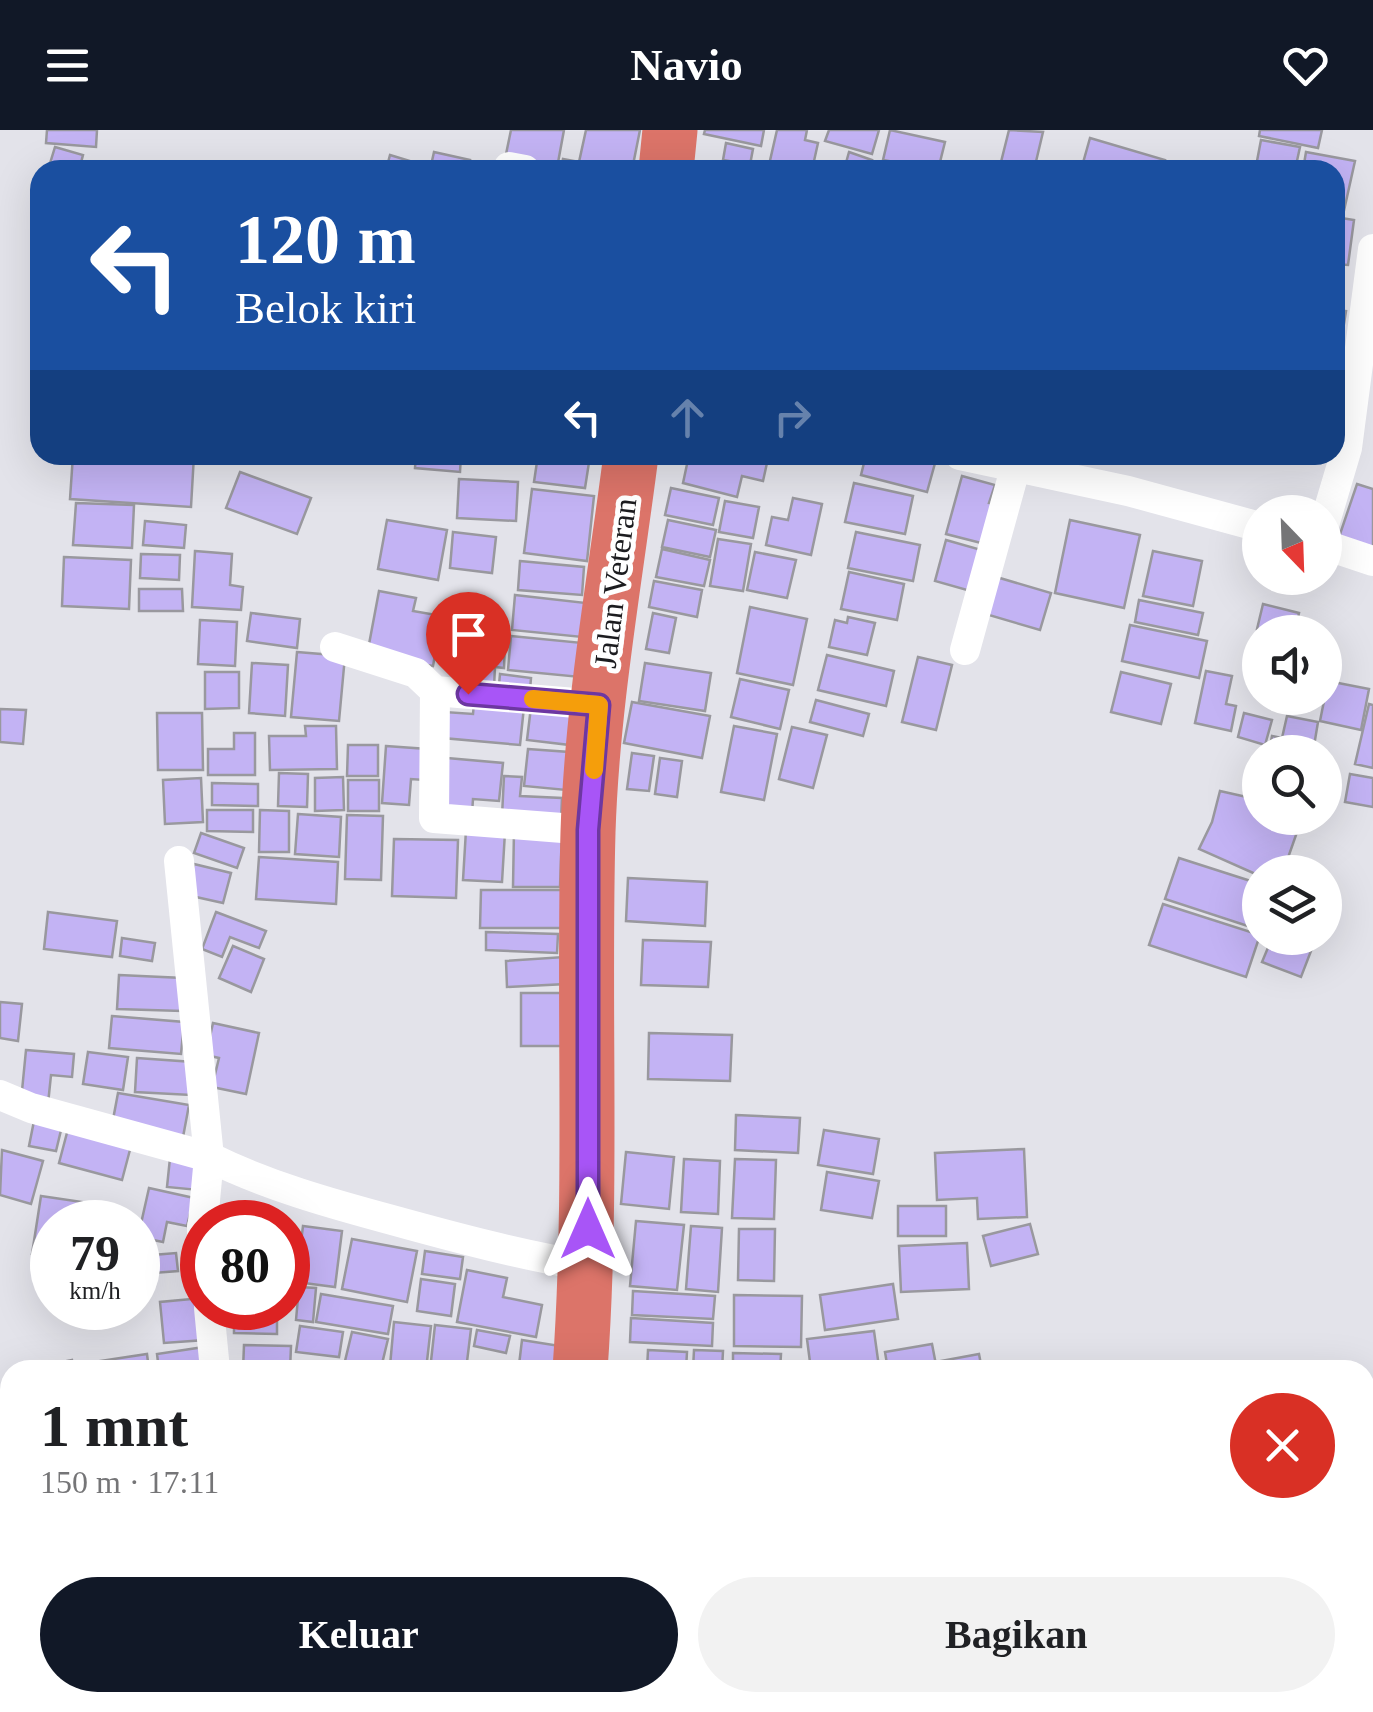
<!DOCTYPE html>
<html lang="id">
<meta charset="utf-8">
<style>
body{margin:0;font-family:Georgia,serif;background:#f2f2f2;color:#202124;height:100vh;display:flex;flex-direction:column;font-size:38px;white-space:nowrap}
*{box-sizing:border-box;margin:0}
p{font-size:32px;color:#757577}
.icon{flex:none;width:55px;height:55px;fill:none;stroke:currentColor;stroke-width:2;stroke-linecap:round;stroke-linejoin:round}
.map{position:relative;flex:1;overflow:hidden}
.sheet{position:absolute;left:0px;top:1230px;width:1375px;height:352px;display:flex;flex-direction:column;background:#fff;border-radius:30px 30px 0 0;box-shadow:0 10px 40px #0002}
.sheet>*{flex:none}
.top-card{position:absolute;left:30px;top:30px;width:1315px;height:305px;border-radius:30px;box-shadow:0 10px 40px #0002;background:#1a4fa0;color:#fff;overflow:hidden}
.needle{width:65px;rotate:157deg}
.buttons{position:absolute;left:1242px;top:365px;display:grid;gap:20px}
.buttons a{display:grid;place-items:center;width:100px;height:100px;border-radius:50%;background:#fff;box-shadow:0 10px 40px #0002;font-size:50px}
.speed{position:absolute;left:30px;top:1070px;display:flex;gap:20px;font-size:50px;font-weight:700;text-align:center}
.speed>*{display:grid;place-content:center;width:130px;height:130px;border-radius:50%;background:#fff;box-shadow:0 10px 40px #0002;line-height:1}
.speed small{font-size:25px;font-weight:400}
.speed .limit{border:15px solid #d22;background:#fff;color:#111}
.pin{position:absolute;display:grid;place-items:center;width:85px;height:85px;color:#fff;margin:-102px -42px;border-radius:50% 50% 50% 0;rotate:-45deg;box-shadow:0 0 10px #0007}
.pin .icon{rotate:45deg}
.me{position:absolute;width:110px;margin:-55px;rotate:0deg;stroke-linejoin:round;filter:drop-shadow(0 0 8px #0008)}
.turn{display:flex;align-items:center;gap:35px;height:210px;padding:0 40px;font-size:45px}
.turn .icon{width:130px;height:130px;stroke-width:2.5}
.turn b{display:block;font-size:70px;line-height:85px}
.lanes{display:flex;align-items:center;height:95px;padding:0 40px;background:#0003;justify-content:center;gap:50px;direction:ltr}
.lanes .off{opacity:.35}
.round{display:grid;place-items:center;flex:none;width:105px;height:105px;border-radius:52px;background:#f2f2f2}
.headline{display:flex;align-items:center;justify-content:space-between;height:170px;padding:0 40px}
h1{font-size:60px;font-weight:700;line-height:75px}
.cta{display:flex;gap:20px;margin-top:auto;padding:20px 40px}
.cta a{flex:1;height:115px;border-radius:60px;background:#111827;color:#fff;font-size:40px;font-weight:700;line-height:115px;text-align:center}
.cta a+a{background:#f2f2f2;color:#202124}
header{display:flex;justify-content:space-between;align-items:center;height:130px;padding:0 40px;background:#111827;color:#fff;font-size:45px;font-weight:700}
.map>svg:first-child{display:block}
.building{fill:#c3b3f4;stroke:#99989e;stroke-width:2.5}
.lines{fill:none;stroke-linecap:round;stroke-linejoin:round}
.street{stroke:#fff;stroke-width:30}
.highway{stroke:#dc7469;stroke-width:55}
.route-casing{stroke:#6d37a1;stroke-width:25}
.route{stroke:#a855f7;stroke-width:18}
.slow{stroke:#f59e0b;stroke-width:18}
.labels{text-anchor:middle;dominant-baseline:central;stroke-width:10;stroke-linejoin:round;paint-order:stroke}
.street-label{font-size:32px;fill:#1c1c1f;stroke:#fff}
</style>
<header><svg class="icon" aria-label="menu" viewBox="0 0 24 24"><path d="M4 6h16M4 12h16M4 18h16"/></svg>Navio<svg class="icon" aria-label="heart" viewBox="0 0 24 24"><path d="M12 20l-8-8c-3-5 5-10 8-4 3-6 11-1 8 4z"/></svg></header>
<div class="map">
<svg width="1373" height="1582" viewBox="0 0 1373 1582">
<rect width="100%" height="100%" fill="#e3e3ea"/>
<g class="building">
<path d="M47,0H97L96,17L46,13Z"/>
<path d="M511,0H564L557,38L505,29Z"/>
<path d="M586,0H640L632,40H561L563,29L579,32Z"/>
<path d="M705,0H764L761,16L704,4Z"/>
<path d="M777,0H807L805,10L818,13L812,40L769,35Z"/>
<path d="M829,0H879L872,24L825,11Z"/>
<path d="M890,0L945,12L938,40L883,30Z"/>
<path d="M1009,0L1043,2L1034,40H999Z"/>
<path d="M1260,0H1322L1318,18L1259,6Z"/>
<path d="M1090,8L1165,30L1162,40H1081Z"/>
<path d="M1261,10L1300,17L1295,40H1273L1274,34L1257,31Z"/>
<path d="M726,13L753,19L749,40H733L735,32L723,30Z"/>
<path d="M55,17L83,25L79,40H48Z"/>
<path d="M434,22L470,30L468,40H430Z"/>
<path d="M849,22L872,30L868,40H844Z"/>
<path d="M1306,22L1355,31L1343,85L1335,83V40H1303Z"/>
<path d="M390,25L423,35L421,40H386Z"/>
<path d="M1335,87L1354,90L1348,135L1335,134Z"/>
<path d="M1335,180L1346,181L1342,206L1335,205Z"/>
<path d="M73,325H194L191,377L70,369Z"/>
<path d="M416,325H461L460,342L415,338Z"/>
<path d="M538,325L590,326L585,358L534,352Z"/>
<path d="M689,325H734L767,333L763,351L742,346L737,367L683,353Z"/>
<path d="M866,325L937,326L927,362L861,345Z"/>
<path d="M240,342L311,368L297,404L226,378Z"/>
<path d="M962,346L995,355L989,373L996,374L985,414L946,404Z"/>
<path d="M459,349L518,352L516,391L457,388Z"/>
<path d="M854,353L913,366L905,404L845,392Z"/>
<path d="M1357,354L1373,359V422L1338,410Z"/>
<path d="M671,358L719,368L713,395L665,385Z"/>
<path d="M532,359L594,366L587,431L524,423Z"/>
<path d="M793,368L822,374L811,425L766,415L772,387L788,390Z"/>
<path d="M725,371L759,377L753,408L719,402Z"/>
<path d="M76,373L134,375L132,418L73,415Z"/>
<path d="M387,390L447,400L438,450L378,439Z"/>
<path d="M668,390L716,400L710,427L662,417Z"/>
<path d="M1070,390L1140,405L1124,478L1055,463Z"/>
<path d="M145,391L186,395L184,418L143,415Z"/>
<path d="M453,402L496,407L492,443L450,438Z"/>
<path d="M856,402L920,415L913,451L848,438Z"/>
<path d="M718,409L751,414L743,461L710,456Z"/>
<path d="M946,410L985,421L974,462L935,451Z"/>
<path d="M662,419L710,430L704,456L656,447Z"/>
<path d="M195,421L232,424L230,455L243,457L241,480L192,477Z"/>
<path d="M1153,421L1202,431L1193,476L1143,466Z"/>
<path d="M755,422L796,430L787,468L747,460Z"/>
<path d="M141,424L180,425L179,450L140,448Z"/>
<path d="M64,427L131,430L129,479L62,476Z"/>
<path d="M520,431L584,437L582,465L518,460Z"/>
<path d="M849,442L904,454L897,490L841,479Z"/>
<path d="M993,446L1051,463L1040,500L982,483Z"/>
<path d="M654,451L702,460L697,487L649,477Z"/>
<path d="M139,459H182L183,481H139Z"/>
<path d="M379,461L416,468L413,481L442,486L433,536L367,525Z"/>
<path d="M515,465L586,473L582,507L512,500Z"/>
<path d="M1139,470L1203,483L1198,505L1135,492Z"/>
<path d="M1263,474L1299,483L1295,502L1257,499Z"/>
<path d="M750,477L807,489L793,555L737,543Z"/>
<path d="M251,483L300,489L297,518L247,511Z"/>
<path d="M653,483L676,488L669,523L646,519Z"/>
<path d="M848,487L875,493L867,525L829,517L835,490L847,493Z"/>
<path d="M200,490L237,492L235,536L198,534Z"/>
<path d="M1130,495L1207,511L1199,548L1122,531Z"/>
<path d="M511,506L583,513L580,547L508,540Z"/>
<path d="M460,511L505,512L504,538L495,537L494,557L459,556Z"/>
<path d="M297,522L345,526L339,591L291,587Z"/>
<path d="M827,525L894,541L886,576L818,560Z"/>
<path d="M918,527L952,535L936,600L902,592Z"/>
<path d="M252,533L288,535L285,586L249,583Z"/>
<path d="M645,533L711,543L705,581L639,571Z"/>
<path d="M1206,541L1232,546L1226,574L1236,576L1231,601L1195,593Z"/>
<path d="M205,542H239V578L205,579Z"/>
<path d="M1121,542L1171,554L1161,594L1111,582Z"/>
<path d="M500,544L531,548L530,560L499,555Z"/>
<path d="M740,549L789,560L780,599L731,587Z"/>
<path d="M1328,551L1369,559L1361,600L1320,591Z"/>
<path d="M816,570L869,584L863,606L810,592Z"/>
<path d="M632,572L710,586L702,628L624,613Z"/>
<path d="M474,573L524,577L520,615L443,608L445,582L473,584Z"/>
<path d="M1369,574L1373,575V638L1355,634Z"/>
<path d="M531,577L574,582L570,615L527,610Z"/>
<path d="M0,579L26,580L23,614L0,612Z"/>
<path d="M157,583H202L203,640H158Z"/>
<path d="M1244,583L1272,590L1265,615L1238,607Z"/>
<path d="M1287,586L1318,592L1313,622H1269L1272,606L1282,608Z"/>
<path d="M305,596H336L337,639L270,640L269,606H306Z"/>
<path d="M734,596L777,604L764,670L721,662Z"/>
<path d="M792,597L827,605L813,658L779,649Z"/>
<path d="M234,603H255V645H208V619H234Z"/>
<path d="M348,615H378V646H347Z"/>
<path d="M386,616L427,619L424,650L411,649L409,675L382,673Z"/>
<path d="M528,619L569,622L566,660L524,656Z"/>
<path d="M632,623L654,626L649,661L627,659Z"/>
<path d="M447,628L503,633L499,671L473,669L472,684L442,681Z"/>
<path d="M660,628L682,631L677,667L655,664Z"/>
<path d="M279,643L308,644L307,677L278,676Z"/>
<path d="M1350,644L1373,648V677L1345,672Z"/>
<path d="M504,646L522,647L520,666L562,668L561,690L502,686Z"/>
<path d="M343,647L344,680L315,681V648Z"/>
<path d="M201,648L203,692L165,694L163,650Z"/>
<rect x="348" y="650" width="31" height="31"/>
<path d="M212,653L258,654V676L212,675Z"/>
<path d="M1220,661L1260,670V688H1302L1283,742H1260V746L1199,719L1212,692Z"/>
<path d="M207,680H253V702L207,701Z"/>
<path d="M260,680L289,681V722H259Z"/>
<path d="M298,684L341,687L339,727L295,724Z"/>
<path d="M347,685L383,686L381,750L345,749Z"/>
<path d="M466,700L505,702L502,752L463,750Z"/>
<path d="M514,700L562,701L560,757H513Z"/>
<path d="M201,703L244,718L237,738L194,723Z"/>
<path d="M394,709L458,710L456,768L392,766Z"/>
<path d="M259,727L338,732L336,774L256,769Z"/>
<path d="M1179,728L1260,754V800L1165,769Z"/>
<path d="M194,734L231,743L223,773L187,765Z"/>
<path d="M628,748L707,752L705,796L626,791Z"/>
<path d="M481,760H563V798H480Z"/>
<path d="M1163,774L1260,805L1246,847L1149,815Z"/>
<path d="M48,782L117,791L112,827L44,819Z"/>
<path d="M216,782L266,801L259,818L230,807L222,827L202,819Z"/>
<path d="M486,802L558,804L557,823L486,820Z"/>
<path d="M122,808L155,813L152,831L120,826Z"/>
<path d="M1272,808H1316L1301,847L1262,832Z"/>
<path d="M643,810L711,812L708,857L641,855Z"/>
<path d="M233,816L264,829L251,862L219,848Z"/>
<path d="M564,827L566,854L507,857L506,831Z"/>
<path d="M119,845L183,848L182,881L117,879Z"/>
<path d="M521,863H568L569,916H521Z"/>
<path d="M0,872L22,874L18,911L0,908Z"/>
<path d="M112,886L184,892L181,924L109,918Z"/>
<path d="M213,893L259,903L246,964L212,957L219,928L206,925Z"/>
<path d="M649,903L732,905L730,951L648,949Z"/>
<path d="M26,920L74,924L72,947L51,945L48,974L21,971Z"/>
<path d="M88,922L128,927L123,960L83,954Z"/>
<path d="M137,928L193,932L191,965L135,962Z"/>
<path d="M118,963L189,975L183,1007L112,995Z"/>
<path d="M736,985L800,988L798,1023L735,1020Z"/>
<path d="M34,991L62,996L56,1021L29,1016Z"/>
<path d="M68,999L131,1016L122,1050L59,1033Z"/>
<path d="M824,1000L879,1009L873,1044L818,1035Z"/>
<path d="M1024,1019L1027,1087L978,1089L977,1068L937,1070L935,1023Z"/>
<path d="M2,1020L43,1031L31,1074L0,1065Z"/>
<path d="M626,1022L674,1027L669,1079L621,1074Z"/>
<path d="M170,1028L201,1031L198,1060L167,1057Z"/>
<path d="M684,1029L720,1031L718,1084L681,1082Z"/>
<path d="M735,1029L776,1030L774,1089L732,1088Z"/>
<path d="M827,1042L879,1051L872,1088L821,1080Z"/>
<path d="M149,1058L194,1068L187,1096L167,1092L163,1112L138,1107Z"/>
<path d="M41,1066L82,1072L79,1092H52V1127L32,1124Z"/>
<rect x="898" y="1076" width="48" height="30"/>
<path d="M636,1091L684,1095L677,1160L630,1156Z"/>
<path d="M1030,1094L1038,1124L991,1136L983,1106Z"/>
<path d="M303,1096L342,1101L335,1157L296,1152Z"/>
<path d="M691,1096L722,1098L718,1162L686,1159Z"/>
<path d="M739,1099H775L774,1151L738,1150Z"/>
<path d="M352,1109L417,1121L407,1172L342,1159Z"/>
<path d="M967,1113L969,1159L901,1162L899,1116Z"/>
<path d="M425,1121L463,1127L460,1149L422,1144Z"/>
<path d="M176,1123L178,1141L154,1143L153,1125Z"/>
<path d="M467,1140L507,1148L503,1167L542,1175L536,1207L457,1192Z"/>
<path d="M421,1149L455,1154L451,1186L417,1181Z"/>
<path d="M893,1154L898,1189L825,1200L820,1165Z"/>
<path d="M299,1157L316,1158L313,1192L296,1190Z"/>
<path d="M633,1161L715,1166L713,1189L632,1185Z"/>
<path d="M321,1164L393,1176L388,1204L316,1192Z"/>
<path d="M734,1165L802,1166L801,1217L734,1216Z"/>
<path d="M202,1168L205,1210L164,1213L160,1172Z"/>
<path d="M234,1178H277V1204L234,1203Z"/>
<path d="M631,1188L713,1193L712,1216L630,1212Z"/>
<path d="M394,1192L431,1196L426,1240L390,1236Z"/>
<path d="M435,1195L471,1199L466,1240H430Z"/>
<path d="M300,1196L343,1202L339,1227L296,1222Z"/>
<path d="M477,1200L510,1206L506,1223L474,1216Z"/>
<path d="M874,1201L879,1237L811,1240L807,1209Z"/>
<path d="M352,1202L388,1209L381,1238L345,1231Z"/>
<path d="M522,1210L566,1217L563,1240L519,1235Z"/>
<path d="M932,1214L937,1240H888L885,1222Z"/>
<path d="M244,1215L291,1216L290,1240H243Z"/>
<path d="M204,1217L207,1240H159L157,1224Z"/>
<path d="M648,1220L687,1222L686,1240H647Z"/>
<path d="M694,1220L723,1221L722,1240H693Z"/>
<path d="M733,1223L781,1224L780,1240H733Z"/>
<path d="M147,1224L149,1240H88L87,1233Z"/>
<path d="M979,1224L982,1240H943L941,1231Z"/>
<path d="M72,1230L74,1240H29L28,1239Z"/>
<path d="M0,1511H10V1548L0,1547Z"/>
<path d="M667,1572H724L722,1582H665Z"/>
<path d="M1073,1572H1128L1129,1582H1074Z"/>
<path d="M1249,1572H1315L1314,1582H1248Z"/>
</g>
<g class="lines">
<g class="street">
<path d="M509,37L525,40"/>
<path d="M960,325L1128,361L1260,397"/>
<path d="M1325,392L1347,318L1373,119"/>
<path d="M1325,415L1373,431"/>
<path d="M335,517L416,543L435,561L599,575"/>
<path d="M965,520L1015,339"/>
<path d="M435,561L434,688L588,700"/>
<path d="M179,731L209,1027C268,1056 329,1073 392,1090C457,1108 521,1125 587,1136"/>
<path d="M0,965L31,978L209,1027L203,1092"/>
<path d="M202,1096V1158"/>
<path d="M209,1178L215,1240"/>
</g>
<g class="highway">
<path d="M666,40L670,0"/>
<path d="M580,1240C593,1060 583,881 588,702C592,576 615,450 631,325"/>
<path d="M547,1582L549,1572"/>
</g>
</g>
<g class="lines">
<defs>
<path id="route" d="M468,564L599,575L588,700V1099"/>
</defs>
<use href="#route" class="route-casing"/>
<use href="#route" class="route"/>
<path class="slow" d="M533,569L599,575L594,640"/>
</g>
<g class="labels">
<g class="street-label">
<text transform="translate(615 453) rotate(-83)">Jalan Veteran</text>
</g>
</g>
</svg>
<div class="buttons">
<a><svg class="needle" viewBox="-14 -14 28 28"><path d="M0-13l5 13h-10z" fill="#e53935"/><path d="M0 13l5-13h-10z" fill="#757577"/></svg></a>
<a><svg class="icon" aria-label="sound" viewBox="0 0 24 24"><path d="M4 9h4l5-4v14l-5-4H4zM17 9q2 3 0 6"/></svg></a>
<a><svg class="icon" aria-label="search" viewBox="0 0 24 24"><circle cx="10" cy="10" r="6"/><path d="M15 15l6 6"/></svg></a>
<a><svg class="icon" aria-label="layers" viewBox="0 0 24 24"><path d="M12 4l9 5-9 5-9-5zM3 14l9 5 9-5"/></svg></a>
</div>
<div class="speed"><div>79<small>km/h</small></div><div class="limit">80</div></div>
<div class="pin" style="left:468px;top:564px;background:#d93025"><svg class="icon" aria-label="arrive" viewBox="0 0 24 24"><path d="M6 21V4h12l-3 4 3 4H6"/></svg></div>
<svg class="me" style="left:588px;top:1099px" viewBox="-20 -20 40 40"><path d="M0-17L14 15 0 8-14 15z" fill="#a855f7" stroke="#fff" stroke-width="4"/></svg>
<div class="top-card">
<div class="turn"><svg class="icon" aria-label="left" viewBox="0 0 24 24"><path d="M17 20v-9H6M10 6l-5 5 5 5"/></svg><div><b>120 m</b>Belok kiri</div></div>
<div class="lanes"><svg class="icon" aria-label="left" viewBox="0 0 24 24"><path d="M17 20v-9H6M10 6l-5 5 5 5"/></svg><svg class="icon off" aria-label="ahead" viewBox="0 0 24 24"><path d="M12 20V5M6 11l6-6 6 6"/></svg><svg class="icon off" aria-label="right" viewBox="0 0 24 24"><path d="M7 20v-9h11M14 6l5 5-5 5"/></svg></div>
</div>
<section class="sheet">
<div class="headline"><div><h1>1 mnt</h1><p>150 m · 17:11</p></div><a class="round" style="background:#d93025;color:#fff"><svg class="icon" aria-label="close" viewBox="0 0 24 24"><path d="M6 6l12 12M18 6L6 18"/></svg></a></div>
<div class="cta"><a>Keluar</a><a>Bagikan</a></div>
</section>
</div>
